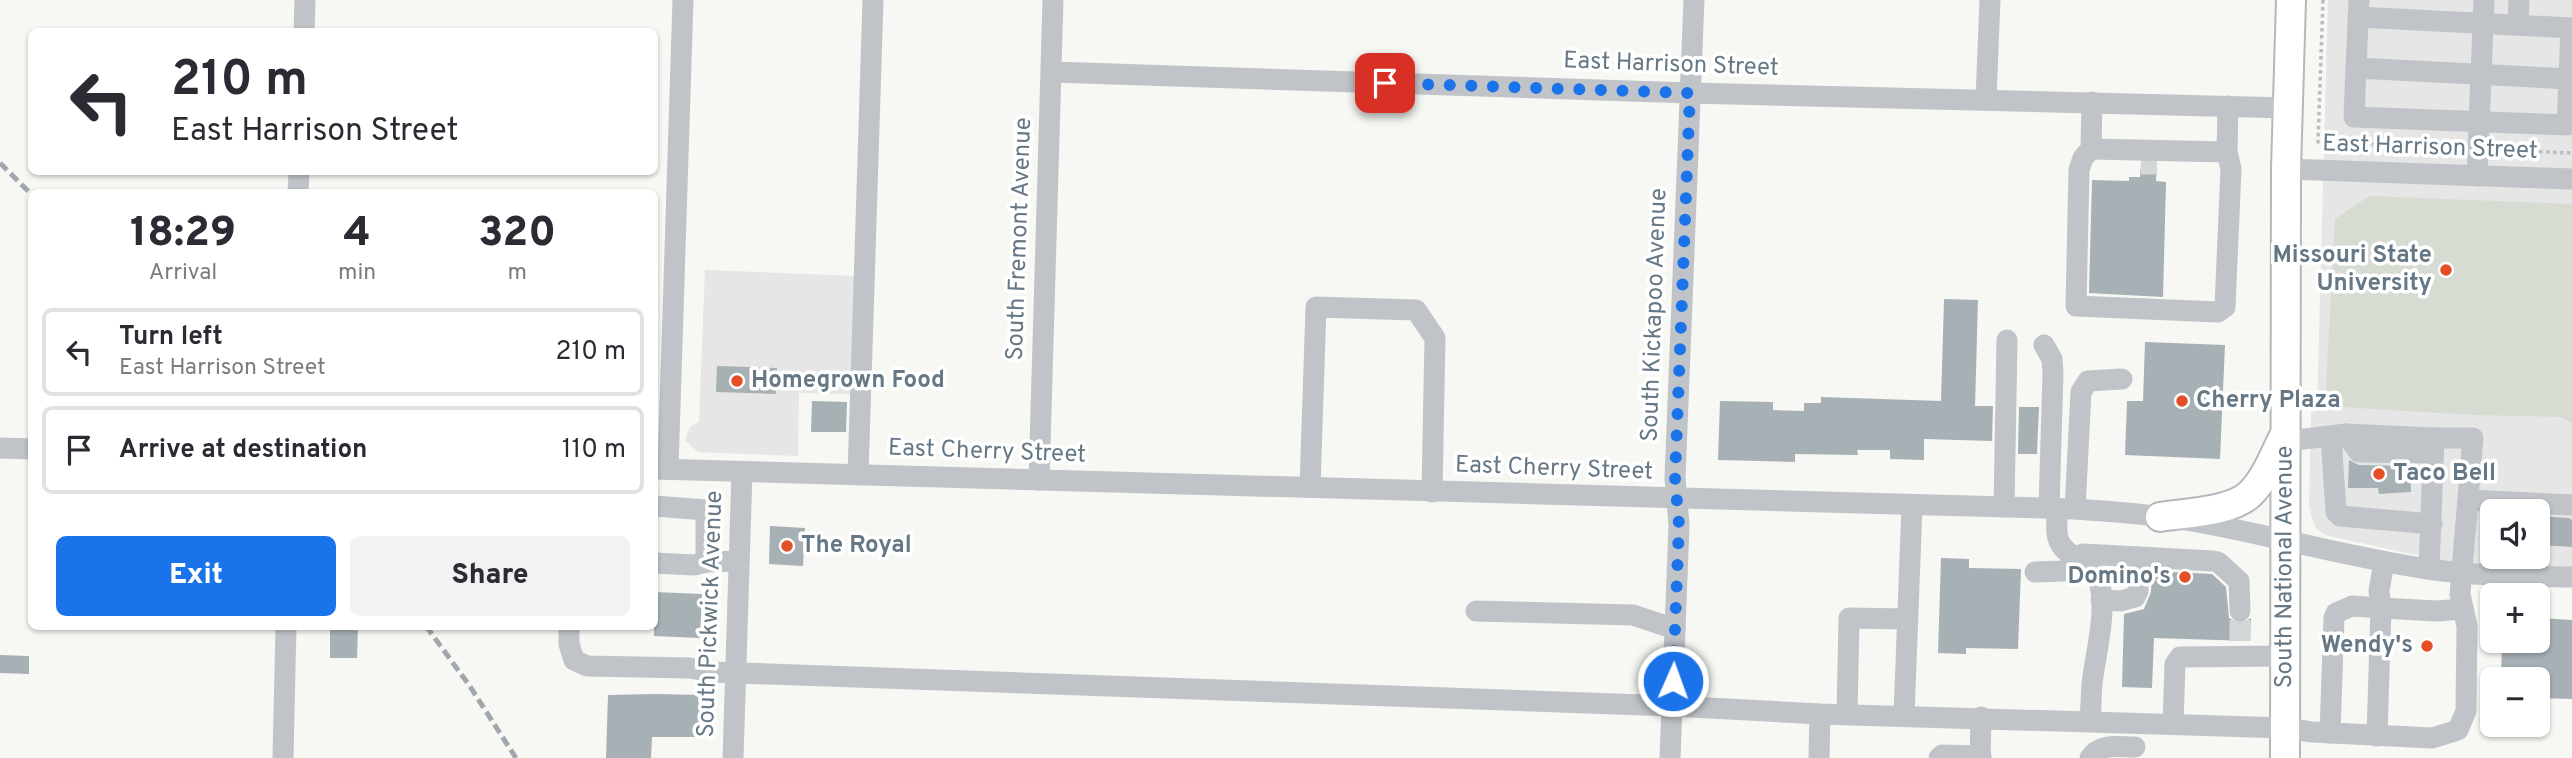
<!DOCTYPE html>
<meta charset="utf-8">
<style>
body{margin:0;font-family:Overpass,sans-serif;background:#f2f2f3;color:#2b2b33;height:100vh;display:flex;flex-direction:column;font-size:26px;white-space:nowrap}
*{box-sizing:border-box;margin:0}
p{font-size:23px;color:#7c7c81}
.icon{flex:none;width:38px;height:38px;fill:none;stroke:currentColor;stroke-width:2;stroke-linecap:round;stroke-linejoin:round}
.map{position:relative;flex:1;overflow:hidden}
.details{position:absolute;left:28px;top:189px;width:630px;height:441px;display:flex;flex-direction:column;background:#fff;border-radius:10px;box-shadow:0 2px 5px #0004}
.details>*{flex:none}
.hud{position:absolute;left:28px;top:28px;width:630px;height:147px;border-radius:10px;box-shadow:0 2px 5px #0004;background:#fff;color:#2b2b33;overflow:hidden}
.buttons{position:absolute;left:2480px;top:499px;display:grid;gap:14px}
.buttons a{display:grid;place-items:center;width:70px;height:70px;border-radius:10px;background:#fff;box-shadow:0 2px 5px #0004;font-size:35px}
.pin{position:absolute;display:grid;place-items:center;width:60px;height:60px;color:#fff;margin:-30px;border-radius:14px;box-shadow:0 4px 10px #0006}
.me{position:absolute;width:77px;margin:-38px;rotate:2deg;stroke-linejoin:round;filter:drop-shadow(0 0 5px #0008)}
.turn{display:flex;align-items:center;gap:24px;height:147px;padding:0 28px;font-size:32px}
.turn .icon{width:91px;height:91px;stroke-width:2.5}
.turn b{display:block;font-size:49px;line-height:60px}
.eta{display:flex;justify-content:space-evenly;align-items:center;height:119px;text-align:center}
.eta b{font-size:42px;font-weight:800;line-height:49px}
.primary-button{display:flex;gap:14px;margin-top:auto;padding:14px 28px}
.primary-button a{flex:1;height:80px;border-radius:10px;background:#1a73e8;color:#fff;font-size:28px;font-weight:800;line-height:80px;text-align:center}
.primary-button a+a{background:#f2f2f3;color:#2b2b33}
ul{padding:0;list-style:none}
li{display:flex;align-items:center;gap:21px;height:88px;margin:0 14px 10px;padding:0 14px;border:4px solid #e1e1e2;border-radius:10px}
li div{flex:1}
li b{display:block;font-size:26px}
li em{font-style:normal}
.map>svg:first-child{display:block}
.built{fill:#e5e6e5;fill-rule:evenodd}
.green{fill:#d7dcd3}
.building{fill:#a7b0b5}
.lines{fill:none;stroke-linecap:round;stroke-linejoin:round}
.minor-tunnel{stroke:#d3d7d8;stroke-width:21;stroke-dasharray:21 10;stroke-linecap:butt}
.major-casing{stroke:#b3b8bc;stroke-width:32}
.path{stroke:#babdbf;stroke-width:3.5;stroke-dasharray:3.5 3.5;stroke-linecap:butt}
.minor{stroke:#c0c4c8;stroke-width:21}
.major{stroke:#fff;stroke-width:28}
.rail{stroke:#a1a8ad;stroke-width:5;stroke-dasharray:10 5;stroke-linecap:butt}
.route{stroke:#1a73e8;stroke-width:12;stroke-dasharray:0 21.6}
.poi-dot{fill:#e44f27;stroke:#fff;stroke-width:2.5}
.labels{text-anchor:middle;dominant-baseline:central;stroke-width:7;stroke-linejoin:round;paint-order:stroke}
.street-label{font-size:24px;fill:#667885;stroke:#fff}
.poi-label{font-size:24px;font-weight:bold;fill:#667885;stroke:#fff;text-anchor:start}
</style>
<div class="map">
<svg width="2572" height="758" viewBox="0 0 2572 758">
<rect width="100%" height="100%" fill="#f7f7f4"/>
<g class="built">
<path d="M2328,0H2572V567L2461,565L2325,535L2316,528L2312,519L2309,505L2311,412L2317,411ZM2492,511H2538V556H2492Z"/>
<path d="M705,270L856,276L854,394L799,393L798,456L698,452L685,440L690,427L699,421Z"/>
</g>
<path class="green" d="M2369,196L2572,204V423L2561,417L2472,415L2325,406L2335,219Z"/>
<g class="building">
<path d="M2141,163L2157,164L2156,181L2166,182L2163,297L2089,293L2092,180L2129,181V177H2140Z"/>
<path d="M1944,299L1978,300L1975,406H1993L1992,441L1924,439V460L1890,459V450H1857L1858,455L1795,454V462L1718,460L1720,401L1773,402V410L1804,411V403H1821V397L1941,401Z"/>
<path d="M2145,342L2225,345L2220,459L2125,455L2127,401H2143Z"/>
<path d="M717,366L777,368L776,394L716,392Z"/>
<path d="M812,401L847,402L846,432H811Z"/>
<path d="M2019,407H2039L2037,454H2018Z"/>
<path d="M2349,460L2359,465L2410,466L2411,492L2379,494L2378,488H2348Z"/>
<path d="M2538,516L2569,518L2572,520V547L2538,545Z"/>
<path d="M770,526L805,528L803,566L769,564Z"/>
<path d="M1941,558L1969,559V568L2021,569L2018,649L1966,648V654L1938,653Z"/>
<path d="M2152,571L2212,574L2226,587L2229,618L2240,624L2251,618L2250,641L2154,638L2152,688L2122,687L2124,614L2144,609L2151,592Z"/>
<path d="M654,592L702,594L700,638L654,636Z"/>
<path d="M2538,618L2572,620V699L2538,698V679H2501L2502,640H2538Z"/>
<path d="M330,626H358L357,658H330Z"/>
<path d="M0,655L29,656V674L0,673Z"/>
<path d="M655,694L703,695L702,737H652L651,758H606L608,695Z"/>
</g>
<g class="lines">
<g class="minor-tunnel">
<path d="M2141,164H2157"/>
<path d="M2240,641V611"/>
</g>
<defs>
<g id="major">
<path d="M2160,517C2185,513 2233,512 2251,493C2266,478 2274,455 2284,436"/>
<path id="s1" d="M2285,758L2286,169L2291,0"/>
</g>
</defs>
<use href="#major" class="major-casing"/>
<g class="path">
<path d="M2323,0L2318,142L2461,148"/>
<path d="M2497,150L2572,153"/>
</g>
<g class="minor">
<path d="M2358,17L2572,28"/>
<path d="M2518,24L2519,0"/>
<path d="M304,32L305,0"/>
<path d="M2356,68L2569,79L2567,125L2354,117Z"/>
<path d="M2356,68L2359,0"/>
<path d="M1052,72L1690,93L2289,108"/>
<path d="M2569,79L2571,28"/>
<path d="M1986,99L1990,0"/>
<path d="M2092,102L2091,149L2083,158L2079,170L2076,306L2218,312L2225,307L2231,169L2227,152L2228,106"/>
<path d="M2091,149L2227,152"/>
<path d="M2286,169L2572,179"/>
<path d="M2477,176L2484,0"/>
<path d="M298,192L299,172"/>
<path d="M2044,345L2052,359L2053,373L2049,508"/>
<path d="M2346,434L2359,452L2432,453"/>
<path d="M2331,436L2336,512L2340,516L2432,524"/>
<path d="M2286,441L2346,434L2434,438L2429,569"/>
<path d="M0,448L32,449"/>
<path d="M654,469L2075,509C2118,512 2160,515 2203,523C2278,537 2352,558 2428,569C2475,576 2524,576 2572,577"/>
<path d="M668,469L683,0"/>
<path d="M858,475L873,0"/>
<path d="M1039,480L1053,0"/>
<path d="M1310,487L1316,307L1416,310L1435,338L1432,492"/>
<path d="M2469,500L2572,505"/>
<path d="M654,506L706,510V562L739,561"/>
<path d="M2004,507L2007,340"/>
<path d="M2058,509C2057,519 2055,531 2059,541C2065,557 2092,563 2099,582C2108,609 2095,656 2092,684C2091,696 2091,709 2090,721"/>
<path d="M2075,509L2081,392L2088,381L2122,379"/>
<path d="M2384,562L2379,591L2381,608L2437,611L2463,609"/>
<path d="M654,563L694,565L706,562"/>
<path d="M2035,572L2065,571L2077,557L2083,554L2213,561L2218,562L2239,581L2240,611"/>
<path d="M2101,600L2121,601L2135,597L2138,591L2139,557"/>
<path d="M1476,611L1633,615L1675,629"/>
<path d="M569,626V644L574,660L587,666L690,668L711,672L1672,706L1820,714L2286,728L2312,732L2432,738L2458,730L2466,711L2467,626L2460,594L2473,438H2434"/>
<path d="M1847,714L1849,618L1907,619"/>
<path d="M1904,716L1912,506"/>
<path d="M2173,724L2175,664L2180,657L2286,656"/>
<path d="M2330,733L2334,618L2336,613L2352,606L2381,608L2377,736"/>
<path d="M283,758L286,626"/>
<path d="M733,758L742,472"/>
<path d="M1670,758L1679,525L1675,478L1694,0"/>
<path d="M1819,758L1820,714"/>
<path d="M1939,758L1942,755L1981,756"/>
<path d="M1980,758L1981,717"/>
<path d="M2090,758C2100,743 2118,747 2135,747"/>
</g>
<use href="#major" class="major"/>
<g class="rail">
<path d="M0,163L32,195"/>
<path d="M426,626L469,685L516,758"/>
</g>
</g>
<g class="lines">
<path class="route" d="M1385,83L1690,93L1675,478L1679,525L1673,681"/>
</g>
<g class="poi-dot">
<circle cx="2446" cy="270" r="7"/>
<circle cx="737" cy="381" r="7"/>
<circle cx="2182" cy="401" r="7"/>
<circle cx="2379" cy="474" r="7"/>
<circle cx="787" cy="546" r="7"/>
<circle cx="2185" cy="577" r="7"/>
<circle cx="2427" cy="646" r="7"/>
</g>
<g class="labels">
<g class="street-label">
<text transform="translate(1671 65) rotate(2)">East Harrison Street</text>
<text transform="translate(2430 148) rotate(2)">East Harrison Street</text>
<text transform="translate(1020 239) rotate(-88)">South Fremont Avenue</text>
<text transform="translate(1655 315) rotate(-88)">South Kickapoo Avenue</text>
<text transform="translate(987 452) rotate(2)">East Cherry Street</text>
<text transform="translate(1554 469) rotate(2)">East Cherry Street</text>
<text stroke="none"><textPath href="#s1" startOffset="191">South National Avenue</textPath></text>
<text transform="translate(711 614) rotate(-88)">South Pickwick Avenue</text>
</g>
<g class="poi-label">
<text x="2432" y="256" text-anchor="end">Missouri State<tspan x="2432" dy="28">University</tspan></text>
<text x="751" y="381">Homegrown Food</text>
<text x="2196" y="401">Cherry Plaza</text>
<text x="2393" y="474">Taco Bell</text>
<text x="801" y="546">The Royal</text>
<text x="2171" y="577" text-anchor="end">Domino's</text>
<text x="2413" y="646" text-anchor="end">Wendy's</text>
</g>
</g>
</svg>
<div class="buttons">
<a><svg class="icon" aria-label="sound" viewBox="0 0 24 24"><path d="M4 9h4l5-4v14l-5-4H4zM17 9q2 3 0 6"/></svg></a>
<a>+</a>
<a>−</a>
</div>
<div class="pin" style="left:1385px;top:83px;background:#d93025"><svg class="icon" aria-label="arrive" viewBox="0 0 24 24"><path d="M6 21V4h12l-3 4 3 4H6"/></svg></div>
<svg class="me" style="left:1673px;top:681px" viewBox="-20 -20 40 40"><circle r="17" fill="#1a73e8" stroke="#fff" stroke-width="3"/><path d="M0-11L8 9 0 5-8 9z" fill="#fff"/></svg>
<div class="hud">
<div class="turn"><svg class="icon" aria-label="left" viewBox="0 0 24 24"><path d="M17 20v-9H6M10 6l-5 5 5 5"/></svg><div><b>210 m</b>East Harrison Street</div></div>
</div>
<section class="details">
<div class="eta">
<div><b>18:29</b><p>Arrival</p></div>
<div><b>4</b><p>min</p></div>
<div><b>320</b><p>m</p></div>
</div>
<ul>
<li><svg class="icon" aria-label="left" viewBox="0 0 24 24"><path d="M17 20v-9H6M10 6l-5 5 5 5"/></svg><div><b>Turn left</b><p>East Harrison Street</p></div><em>210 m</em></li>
<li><svg class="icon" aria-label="arrive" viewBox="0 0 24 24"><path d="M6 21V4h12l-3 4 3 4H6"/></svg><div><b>Arrive at destination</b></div><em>110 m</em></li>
</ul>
<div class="primary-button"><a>Exit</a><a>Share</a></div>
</section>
</div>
